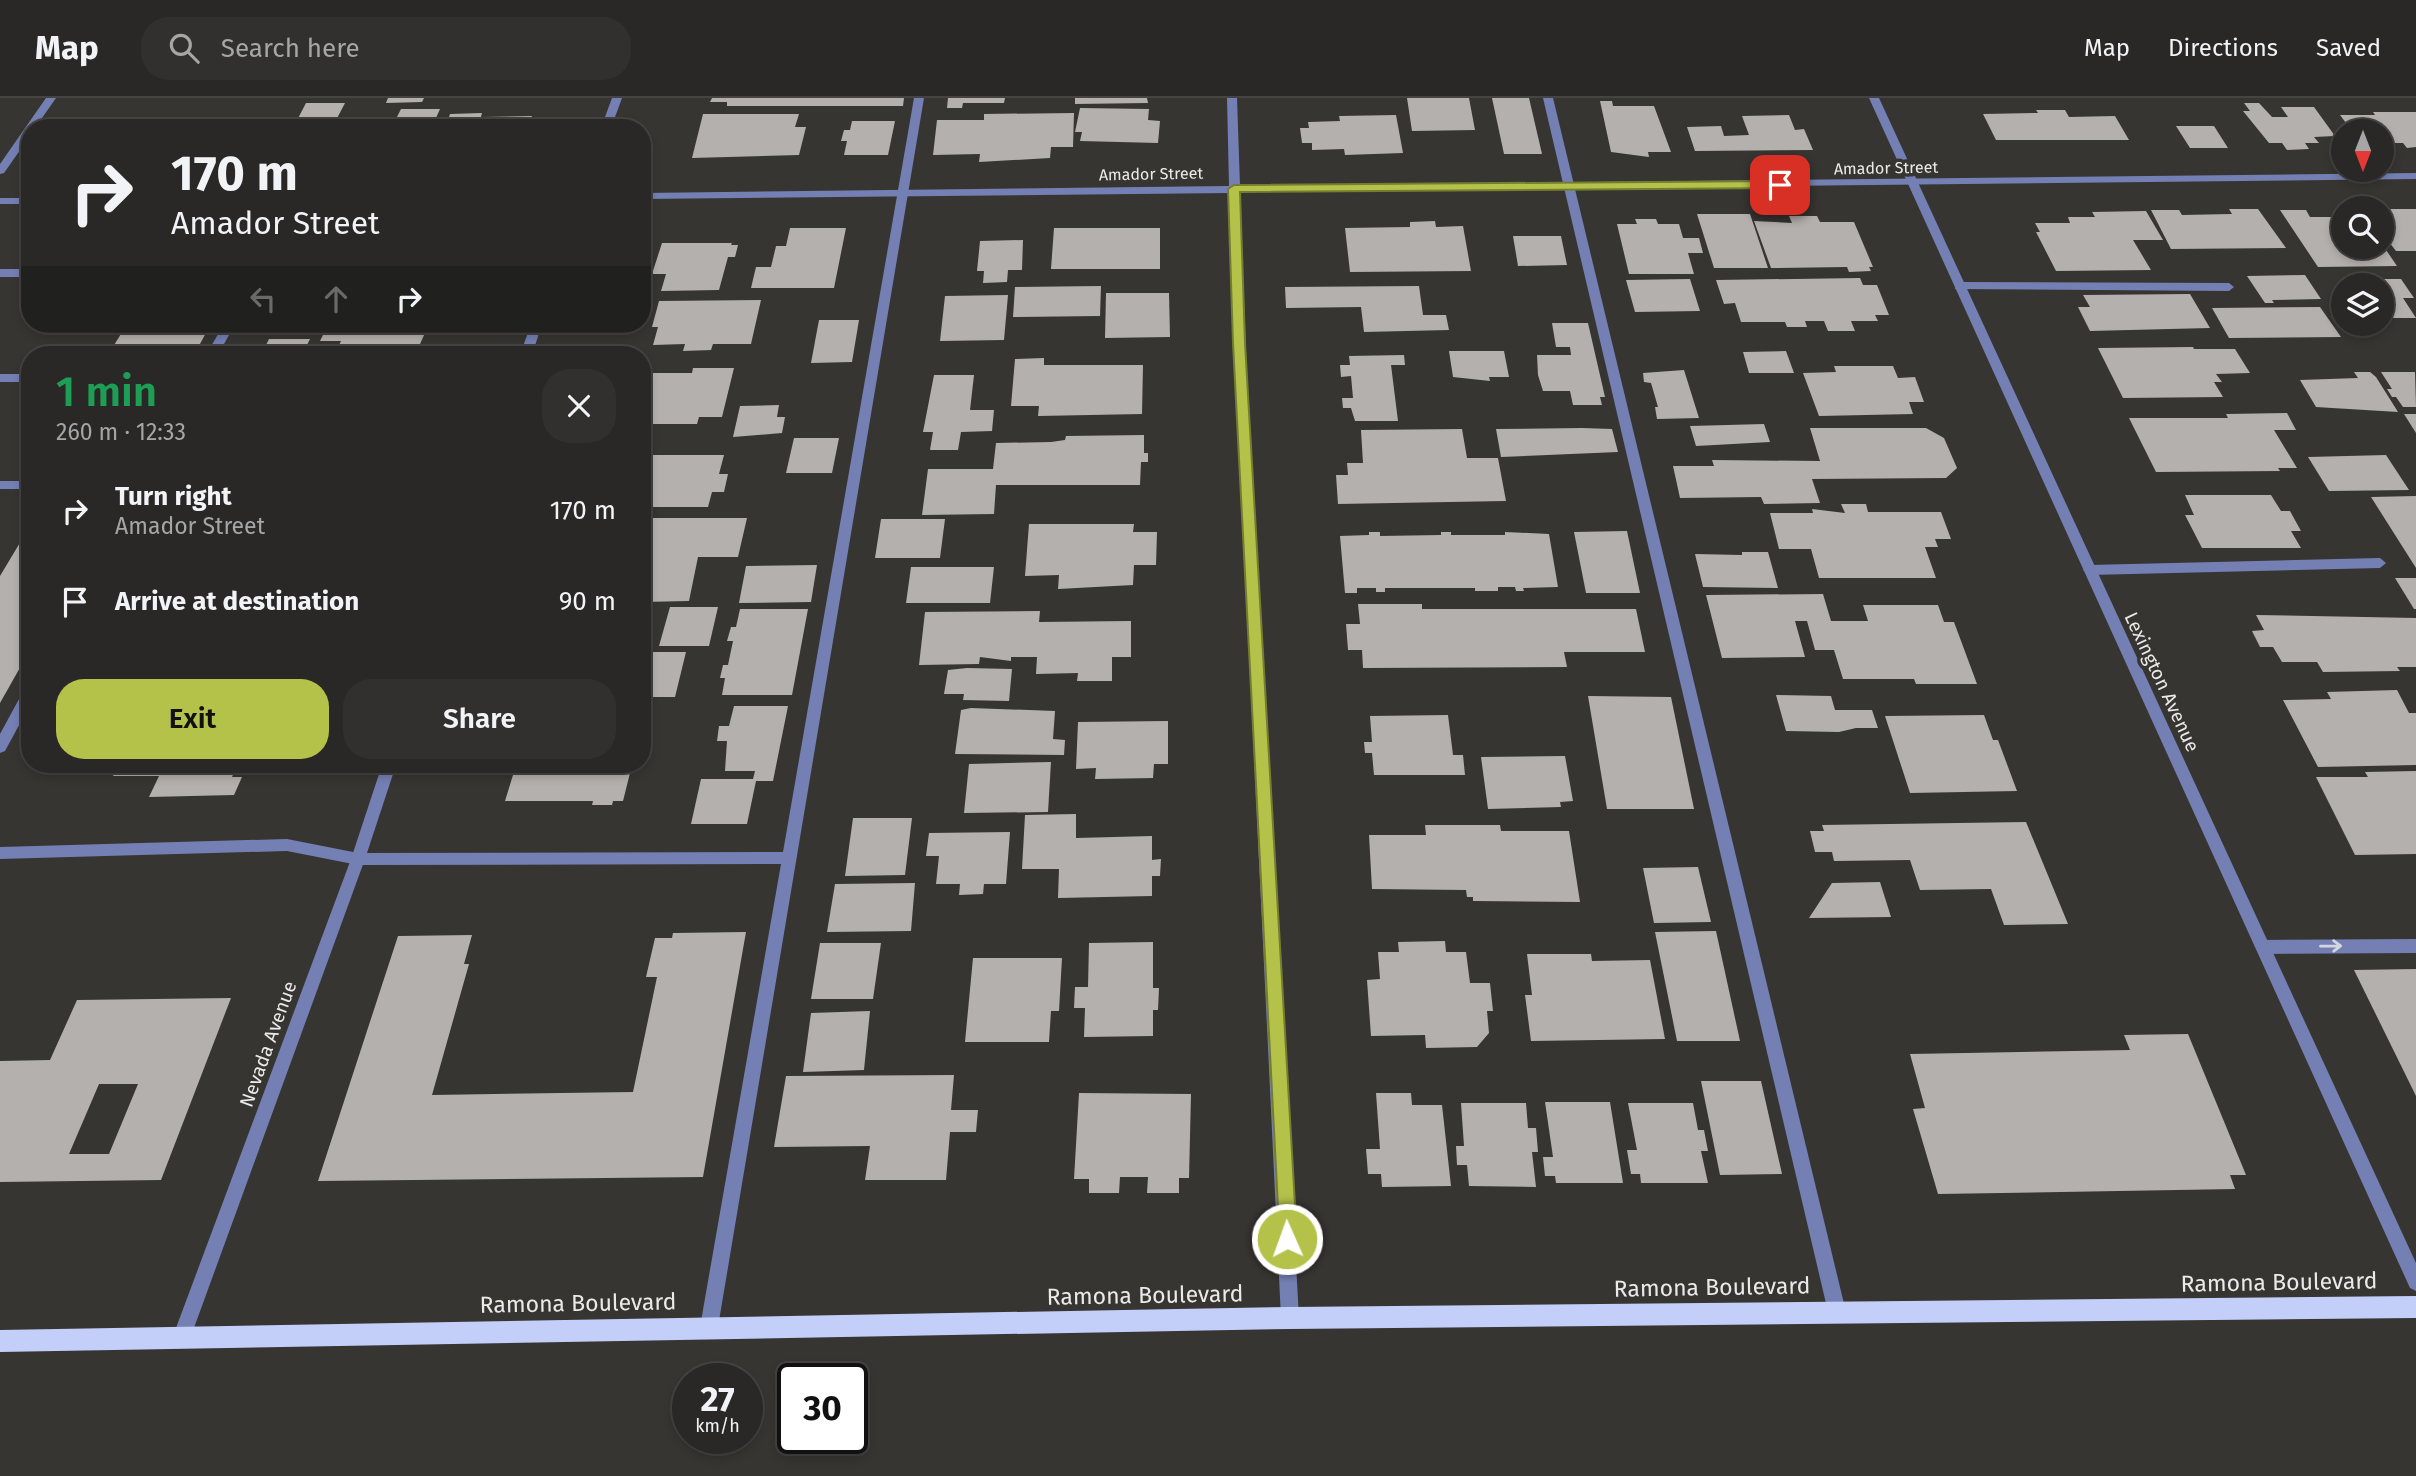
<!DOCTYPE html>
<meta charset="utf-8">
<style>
body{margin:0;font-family:"Fira Sans",sans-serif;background:#31302e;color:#f1f3f6;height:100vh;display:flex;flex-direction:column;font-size:26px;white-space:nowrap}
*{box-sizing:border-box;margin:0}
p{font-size:23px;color:#a5a6a7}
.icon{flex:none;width:38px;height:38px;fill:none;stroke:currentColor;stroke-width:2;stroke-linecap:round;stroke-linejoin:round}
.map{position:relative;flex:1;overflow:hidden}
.sheet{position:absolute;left:21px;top:248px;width:630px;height:427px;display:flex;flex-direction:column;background:#292826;border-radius:28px;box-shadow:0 4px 10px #0003,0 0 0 2px #454443}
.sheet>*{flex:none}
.top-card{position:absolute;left:21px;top:21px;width:630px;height:214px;border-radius:28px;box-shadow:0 4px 10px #0003,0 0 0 2px #454443;background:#292826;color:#f1f3f6;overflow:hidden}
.needle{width:46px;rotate:180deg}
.buttons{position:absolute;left:2331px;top:21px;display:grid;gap:14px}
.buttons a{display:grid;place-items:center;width:63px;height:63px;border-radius:50%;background:#292826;box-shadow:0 4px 10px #0003,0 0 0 2px #454443;font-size:35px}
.speed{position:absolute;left:672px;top:1265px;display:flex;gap:14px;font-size:35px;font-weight:700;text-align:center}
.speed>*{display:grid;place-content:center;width:91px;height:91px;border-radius:50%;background:#292826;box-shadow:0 4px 10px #0003,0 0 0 2px #454443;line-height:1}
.speed small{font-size:18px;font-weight:400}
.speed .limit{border:4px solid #111;border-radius:10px;background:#fff;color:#111}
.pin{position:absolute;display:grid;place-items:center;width:60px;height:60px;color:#fff;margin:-30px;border-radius:14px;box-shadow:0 4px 10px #0006}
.me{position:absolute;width:77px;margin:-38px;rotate:358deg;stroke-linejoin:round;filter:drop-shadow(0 0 5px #0008)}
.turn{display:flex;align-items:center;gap:24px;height:147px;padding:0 35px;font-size:32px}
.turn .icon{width:91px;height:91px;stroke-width:2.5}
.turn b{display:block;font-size:49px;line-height:60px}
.lanes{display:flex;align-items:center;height:66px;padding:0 35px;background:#0003;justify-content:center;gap:35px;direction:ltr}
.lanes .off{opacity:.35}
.round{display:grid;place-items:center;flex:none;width:74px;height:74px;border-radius:28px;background:#31302e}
.overview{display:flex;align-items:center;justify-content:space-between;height:119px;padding:0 35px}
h1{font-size:42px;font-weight:600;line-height:52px;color:#1e9e55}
.primary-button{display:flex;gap:14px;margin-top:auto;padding:14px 35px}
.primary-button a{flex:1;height:80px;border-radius:28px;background:#b4c24a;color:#111;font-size:28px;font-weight:600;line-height:80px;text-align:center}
.primary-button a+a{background:#31302e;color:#f1f3f6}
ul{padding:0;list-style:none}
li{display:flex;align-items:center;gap:21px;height:91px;padding:0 35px}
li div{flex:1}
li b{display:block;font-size:26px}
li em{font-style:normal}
header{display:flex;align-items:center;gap:42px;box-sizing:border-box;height:98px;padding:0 35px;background:#292826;border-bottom:2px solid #454443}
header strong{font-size:33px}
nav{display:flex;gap:38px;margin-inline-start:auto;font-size:24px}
.search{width:490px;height:63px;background:#31302e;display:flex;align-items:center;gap:18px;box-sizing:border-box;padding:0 24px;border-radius:28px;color:#a5a6a7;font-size:26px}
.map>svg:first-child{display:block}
.building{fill:#b4b0ae;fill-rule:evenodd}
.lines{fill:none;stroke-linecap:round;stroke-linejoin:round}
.service{fill:#7480b3;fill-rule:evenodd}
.minor{fill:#7480b3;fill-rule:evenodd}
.tertiary{fill:#7480b3;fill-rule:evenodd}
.primary{fill:#c4cff9;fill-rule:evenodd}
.oneway{stroke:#d4d5de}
.route{fill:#b4c24a;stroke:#757e30;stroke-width:2}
.labels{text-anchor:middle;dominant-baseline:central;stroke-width:7;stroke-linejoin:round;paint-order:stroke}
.far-street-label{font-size:16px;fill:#eceae9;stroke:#373532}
.street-label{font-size:19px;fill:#eceae9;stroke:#373532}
.near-street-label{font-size:23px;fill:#eceae9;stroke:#373532}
</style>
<header>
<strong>Map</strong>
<div class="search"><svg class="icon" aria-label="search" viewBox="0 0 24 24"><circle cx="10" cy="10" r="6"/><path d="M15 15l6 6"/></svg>Search here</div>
<nav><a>Map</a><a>Directions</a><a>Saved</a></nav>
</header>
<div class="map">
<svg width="2416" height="1378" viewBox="0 0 2416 1378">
<rect width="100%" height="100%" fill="#373532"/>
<g class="building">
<path d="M388,0H424L422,4L386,5Z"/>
<path d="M712,0H904L903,8H727V4H710Z"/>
<path d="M948,0H1005L1004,5H963L962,10H947Z"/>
<path d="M1075,0H1147L1148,5L1075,6Z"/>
<path d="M1407,0H1469L1475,32L1412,33Z"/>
<path d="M1492,0H1529L1542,56H1504Z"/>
<path d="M1600,3H1612L1613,8H1654L1671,54H1648L1649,59L1611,54Z"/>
<path d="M306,5H345L332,30H293Z"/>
<path d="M2244,5H2259L2272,19H2288L2281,9H2314L2335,38L2314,39L2319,45H2305L2309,51L2287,52L2282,45H2269L2243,13H2250Z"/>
<path d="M1080,10L1149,11L1148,22L1160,23L1158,45L1080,43L1082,34H1075Z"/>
<path d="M401,11H440L432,29H392Z"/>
<path d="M2036,12H2065L2069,19L2115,18L2129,42H1996L1983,16L2038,15Z"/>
<path d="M2373,14H2416V49L2407,50L2403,45H2382V33H2352L2340,17H2375Z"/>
<path d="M482,15L481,19L532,18L527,30H434L439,20L449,19L450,16Z"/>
<path d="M1074,15L1073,49H1051L1050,60L979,64L980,56L933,57L937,22H984V16Z"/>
<path d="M703,16H799L795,29H806L799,57L692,60Z"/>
<path d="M1396,17L1403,55L1345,57L1344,51L1312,52V45H1302L1300,30H1309L1308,24L1340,23L1339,18Z"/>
<path d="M1789,17L1795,32L1804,31L1813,52L1695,53L1687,29L1721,28L1724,38L1749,37L1742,18Z"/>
<path d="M239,20L234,30H164L170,21Z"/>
<path d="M852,23H895L888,57H844L847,43H841L844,32H850Z"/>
<path d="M2176,28H2214L2228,50H2190Z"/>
<path d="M2229,111H2258L2286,150L2171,151L2151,112H2179L2182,117L2232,116Z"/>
<path d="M2382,111H2416V153H2396L2386,140L2382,135Z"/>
<path d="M2280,112H2306L2310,119H2337L2333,113H2343V149H2382V146L2397,168L2318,169Z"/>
<path d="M2146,113L2163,142H2133L2151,172L2056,173L2036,134H2040L2035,125H2070L2068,119H2095L2092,114Z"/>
<path d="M1697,116H1750L1768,170H1714Z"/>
<path d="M1789,118H1817L1820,124H1854L1873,169H1869L1871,173L1849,174L1847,169L1771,170L1754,123L1792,125Z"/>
<path d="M1635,121H1656L1658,126H1679L1683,140H1699L1703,155H1688L1694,176H1629L1617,126H1637Z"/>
<path d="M1435,123L1436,129L1463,128L1471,173L1350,174L1345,130L1410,129V124Z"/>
<path d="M790,130H846L834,190H751L756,169H771L776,148H786Z"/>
<path d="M1054,130H1160V171H1051Z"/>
<path d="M1513,138H1561L1567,167L1518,168Z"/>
<path d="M1023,142L1022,172H1008L1007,184L983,185L984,173H977L980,143Z"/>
<path d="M662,145H732L731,147H738L735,159H728L719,192L661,193L666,176H652Z"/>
<path d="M2305,177L2321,201L2272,202L2274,205H2265L2247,178Z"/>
<path d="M1860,180L1863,187H1877L1889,217H1875L1878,223H1851L1855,233H1828L1824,223H1805L1807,229H1787L1785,224H1741L1735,205L1724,206L1716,182Z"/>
<path d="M1690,181L1700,213L1635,214L1626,182Z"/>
<path d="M2343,181H2401L2414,200H2403L2416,220H2382V187H2347Z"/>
<path d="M1101,188L1100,218L1013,219L1015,189Z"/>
<path d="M1419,188L1423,217H1446L1449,232L1364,234L1361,209L1286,210L1285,189Z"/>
<path d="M1106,195H1169L1170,239L1105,240Z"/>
<path d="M2190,196L2210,230L2090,233L2078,209H2090L2083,197Z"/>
<path d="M1008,197L1004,242L940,243L945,198Z"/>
<path d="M761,202L751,246H713L711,252L683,253L685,246L653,247L658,229H652L659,203Z"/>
<path d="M2320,209L2341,239L2229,240L2212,210Z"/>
<path d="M819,222H859L852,264L811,265Z"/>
<path d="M1552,225H1588L1605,299H1600L1602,307H1573L1570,293H1543L1538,277L1537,257H1571L1570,249H1556Z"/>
<path d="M127,226H201L197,233H207L194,257H108Z"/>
<path d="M296,226H429L416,255L335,256L341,243H320L324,235H291Z"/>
<path d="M269,241H310L302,257H261Z"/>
<path d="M2193,249L2194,251H2235L2250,275L2216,276L2222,284H2214L2223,299L2123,300L2098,250Z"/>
<path d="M1449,253H1504L1509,279H1489L1490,283L1453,279Z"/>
<path d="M1786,253L1794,275H1749L1743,254Z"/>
<path d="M1404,257L1405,267H1391L1398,323H1355L1351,310H1343L1342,300H1353L1351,278L1341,279L1340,267H1350L1349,258Z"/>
<path d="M1044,260V267H1143L1142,316L1038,318L1039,308H1011L1015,261Z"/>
<path d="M1834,268H1893L1898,280L1915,279L1924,304H1909L1913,316L1819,318L1803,275L1836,274Z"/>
<path d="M693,270H734L722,319H699L697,326H642V275H692Z"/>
<path d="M1684,272L1699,320L1657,321L1655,309H1658L1651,285L1644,284L1643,275Z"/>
<path d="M2354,274H2370L2376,279L2398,314L2316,309L2300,282L2358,280Z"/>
<path d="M2381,274H2415L2416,309H2403L2396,299H2392L2387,291H2392Z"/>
<path d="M934,277H974L970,312H994L992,333L961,334L958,352H930L933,334H923Z"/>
<path d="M779,307L777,319H785L782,335L733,339L740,308Z"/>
<path d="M2287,315L2296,332H2274L2297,370H2278L2280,373L2156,374L2129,320H2228L2226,316Z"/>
<path d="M2404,316H2416V335Z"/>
<path d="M1764,326L1770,344L1696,348L1690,328Z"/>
<path d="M1582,330L1612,331L1618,354L1501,359L1496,331Z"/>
<path d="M1810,330H1926L1944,340L1957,370L1946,380L1812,381L1820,405L1764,406L1761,399L1680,400L1673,368H1714L1712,362L1820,363Z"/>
<path d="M1462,331L1467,360H1498L1506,403L1338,406L1336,377H1348L1347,365H1363L1361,332Z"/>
<path d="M1144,337V355H1148V364H1141L1140,387H996L994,416L922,417L928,371H993L996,345L1051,344L1065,342L1066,338Z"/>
<path d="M794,340H839L832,375H786Z"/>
<path d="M642,357H724L719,376H728L724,394H712L708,409H642Z"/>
<path d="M2386,357L2409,392L2329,393L2308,359Z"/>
<path d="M2185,397H2271L2281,413H2290L2301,433H2291L2301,450H2202L2185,417H2194Z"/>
<path d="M2416,398V470L2371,399Z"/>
<path d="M1841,406H1866L1868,414H1941L1951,441H1935L1938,449H1925L1936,480H1819L1811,451H1779L1770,415H1813L1812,411L1845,415Z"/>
<path d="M651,420H747L738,459H698L689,503L642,504V445Z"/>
<path d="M881,421H945L940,460H875Z"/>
<path d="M1029,426H1134L1133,434H1157L1156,467H1134L1133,487L1058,491L1059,477L1025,478Z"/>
<path d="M30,428V552L0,605V478Z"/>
<path d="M1627,433L1640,495H1586L1574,434Z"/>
<path d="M1369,434H1380V438L1441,437V434H1451V437H1505V434L1549,436L1558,489L1523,490L1524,493H1516L1515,489H1498V493H1475V490H1385V494H1376V490H1357V495H1345L1340,438L1369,437Z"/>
<path d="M1742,454H1768L1778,490L1703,489L1695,456L1742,457Z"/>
<path d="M817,467L811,504L739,505L746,468Z"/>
<path d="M911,469H994L990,505H906Z"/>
<path d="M2395,480H2416V511H2414Z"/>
<path d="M1823,496L1831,523H1868L1863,507H1938L1944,524H1954L1977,586H1916L1914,581H1843L1834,552H1815L1807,523H1795L1805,559L1722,560L1706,497Z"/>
<path d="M1358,506H1422V511H1636L1645,554H1564L1567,569L1363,570L1362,552H1348L1346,526H1360Z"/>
<path d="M670,509H718L709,548H659Z"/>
<path d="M740,511H808L792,597H722L725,580H720L723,567H728L733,543H727L731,529H736Z"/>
<path d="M1040,513L1039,524L1131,523V559H1112V583H1077L1078,575L1036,576L1037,559H1011V563L980,559L979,566L919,567L925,514Z"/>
<path d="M2256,517L2416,520V569H2397L2400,573L2323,574L2317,564H2282L2273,549H2260L2252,533L2264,532Z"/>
<path d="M647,554H686L675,599H642V559Z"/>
<path d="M967,570L1012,571L1009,603L963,602L964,596H944L948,572Z"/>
<path d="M2397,592L2409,615H2416V667L2318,669L2283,602L2331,601L2327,594Z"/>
<path d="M1776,597L1831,598L1835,612H1872L1878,630H1856L1839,634L1786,633Z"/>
<path d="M1588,598L1671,599L1694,711H1607Z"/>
<path d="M734,608H788L773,683H756L747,726H691L701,681H753L755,673H725L727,643H717L719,628H729Z"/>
<path d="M971,610L1055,613L1053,641L1065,642L1064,657L955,656L961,612Z"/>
<path d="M1448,617L1453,657H1463L1465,677H1374L1372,655H1365L1364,644H1372L1370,618Z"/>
<path d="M1984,617L1993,642H1998L2017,693L1910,695L1885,618Z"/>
<path d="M1168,623V666H1154L1153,680L1095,681L1096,670L1076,671L1078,624Z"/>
<path d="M1565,658L1573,703L1560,704L1561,709L1488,711L1481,659Z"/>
<path d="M1051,664L1048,714L964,715L969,666Z"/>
<path d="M118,667H237L232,679H242L234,697L149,699L159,678H113Z"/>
<path d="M500,667H632L623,703H613L612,707H592L593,703H505L513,677H496Z"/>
<path d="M2416,673V756L2355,757L2316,679H2368L2365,674Z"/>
<path d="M1076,716V740L1152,738V762L1161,761L1160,778H1152V798L1058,800L1059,771H1022L1025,717Z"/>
<path d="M853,720H912L905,777L845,778Z"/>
<path d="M2026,724L2068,826L2004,827L1991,791L1920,792L1910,762L1834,763L1832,754H1815L1810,733H1824L1822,727Z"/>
<path d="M1425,727H1500L1501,733H1569L1580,804L1473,803V799H1467L1466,792L1372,791L1369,737H1426Z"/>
<path d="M1010,734L1006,786H984L983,796L959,797L960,786H936L939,758H926L929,735Z"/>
<path d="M1698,769L1711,824L1654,825L1643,770Z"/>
<path d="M1880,784L1891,819L1809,820L1832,785Z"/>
<path d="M915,785L911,833L827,834L835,786Z"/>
<path d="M1716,833L1740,943H1677L1655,834Z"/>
<path d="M746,834L703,1079L318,1083L398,838L472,837L464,866H469L432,997L633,994L657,879H646L655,840H672L673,835Z"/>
<path d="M1445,843L1446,854H1466L1470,885H1490L1493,913H1487L1489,935L1477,949L1426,950L1425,937L1371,938L1367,882L1380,881L1378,854H1399L1398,844Z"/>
<path d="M1153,844V890H1159L1158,912H1153V938L1084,939L1085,910H1074L1075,889H1088L1089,845Z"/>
<path d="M820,845H881L873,901H811Z"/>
<path d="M1527,856H1591L1592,863L1650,862L1665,941L1531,943L1525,897H1532Z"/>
<path d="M973,860H1062L1059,913H1051L1049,944H965Z"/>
<path d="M2416,871V998L2354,872Z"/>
<path d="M231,900L161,1082L0,1084V963L50,962L77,902ZM99,986H138L109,1056H69Z"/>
<path d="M870,913L864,972L803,974L811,915Z"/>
<path d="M2188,936L2246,1077H2230L2235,1091L1938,1096L1913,1011L1925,1010L1910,956L2130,952L2124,937Z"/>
<path d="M954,977L951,1012H978L976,1034H950L946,1082H865L870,1048L774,1049L786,978Z"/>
<path d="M1701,983H1761L1782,1076L1720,1077Z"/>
<path d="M1079,995L1191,996L1189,1080H1179V1095H1147L1148,1079H1120L1119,1095H1089V1081H1074Z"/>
<path d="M1376,995H1411L1412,1007H1442L1451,1088L1382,1089L1381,1076H1368L1366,1051H1380Z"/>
<path d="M1545,1004H1610L1623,1085H1556L1555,1078H1545L1543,1059H1553Z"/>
<path d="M1461,1005H1526L1528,1030H1536L1538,1054H1532L1536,1089L1469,1088L1467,1067H1457L1456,1048H1464Z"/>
<path d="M1628,1005H1693L1698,1032H1704L1708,1053H1701L1708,1085H1641L1640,1076H1631L1627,1052H1637Z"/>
</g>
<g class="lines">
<g class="service">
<path d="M914,0H924L718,1229L715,1235L709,1238L703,1235L700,1229L781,766L358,767L287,753L0,761V749L287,741L358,755L783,754Z"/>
<path d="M1543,0H1553L1846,1214L1843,1220L1837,1223L1831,1220L1828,1214Z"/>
<rect x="0" y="171" width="30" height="8"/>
<path d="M1959,184L2229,185L2234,189L2229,193L1955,191V185Z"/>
<path d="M224,226H235L218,257H206Z"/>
<rect x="0" y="276" width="30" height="8"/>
<rect x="0" y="383" width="30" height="8"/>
<path d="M2380,460L2386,465L2380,470L2089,477L2083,472L2089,467Z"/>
<path d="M30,589V607L5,653L0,655V636L25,590Z"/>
<path d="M2416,841V855L2263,856L2258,854L2256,849L2258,844L2263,842Z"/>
</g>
<g class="minor">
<path d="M612,0H622L611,30H601Z"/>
<path d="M1227,0H1237L1240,88L2416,75V81L1240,94L1248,305L1299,1220L1296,1226L1290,1229L1284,1226L1281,1220L1237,305L1229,95L642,101V95L1229,88Z"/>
<rect x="0" y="100" width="30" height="6"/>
<path d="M531,226H542L532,257H520Z"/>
<path d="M382,667H396L365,761L191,1238L188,1244L182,1247L176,1244L173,1238L351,761Z"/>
</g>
<g class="tertiary">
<path d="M46,0H56L35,30H30V38L4,75L0,76V66Z"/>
<path d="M1869,0H1879L2416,1165V1193L2410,1190Z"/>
</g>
<path class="primary" d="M2416,1198V1220L1290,1231L0,1254V1232L1290,1209Z"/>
</g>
<defs><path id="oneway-shaft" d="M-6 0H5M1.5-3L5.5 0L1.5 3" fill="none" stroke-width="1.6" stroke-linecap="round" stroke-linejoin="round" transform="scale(1.75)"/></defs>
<use class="oneway" href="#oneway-shaft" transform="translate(2331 848) rotate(-1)"/>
<path class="route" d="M1780,83L1786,87L1784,90L1240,94L1245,245L1297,1141L1294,1147L1287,1150L1280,1147L1233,245L1228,91L1234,87Z"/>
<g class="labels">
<g class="far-street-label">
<text transform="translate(1886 70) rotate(-1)">Amador Street</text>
<text transform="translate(1151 76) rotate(-1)">Amador Street</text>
</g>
<g class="street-label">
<text transform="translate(2162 584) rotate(65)">Lexington Avenue</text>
<text transform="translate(268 946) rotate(-70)">Nevada Avenue</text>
</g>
<g class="near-street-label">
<text transform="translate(2279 1184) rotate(-1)">Ramona Boulevard</text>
<text transform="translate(1712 1189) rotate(-1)">Ramona Boulevard</text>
<text transform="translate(1145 1197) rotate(-1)">Ramona Boulevard</text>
<text transform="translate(578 1205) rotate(-1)">Ramona Boulevard</text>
</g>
</g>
</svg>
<div class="buttons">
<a><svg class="needle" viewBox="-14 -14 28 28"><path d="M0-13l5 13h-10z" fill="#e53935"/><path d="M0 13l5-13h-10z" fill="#a5a6a7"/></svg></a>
<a><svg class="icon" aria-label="search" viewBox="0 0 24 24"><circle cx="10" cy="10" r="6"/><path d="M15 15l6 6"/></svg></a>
<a><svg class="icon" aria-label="layers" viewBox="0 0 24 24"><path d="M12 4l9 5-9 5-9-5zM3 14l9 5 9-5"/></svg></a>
</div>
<div class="speed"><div>27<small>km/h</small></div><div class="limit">30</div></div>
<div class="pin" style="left:1780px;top:87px;background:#d93025"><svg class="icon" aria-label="arrive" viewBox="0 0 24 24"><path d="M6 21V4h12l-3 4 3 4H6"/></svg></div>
<svg class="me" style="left:1287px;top:1141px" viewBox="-20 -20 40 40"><circle r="17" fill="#b4c24a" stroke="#fff" stroke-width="3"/><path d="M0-11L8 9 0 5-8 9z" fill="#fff"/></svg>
<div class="top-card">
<div class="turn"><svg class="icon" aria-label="right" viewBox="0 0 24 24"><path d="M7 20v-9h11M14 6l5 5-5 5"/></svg><div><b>170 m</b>Amador Street</div></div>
<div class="lanes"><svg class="icon off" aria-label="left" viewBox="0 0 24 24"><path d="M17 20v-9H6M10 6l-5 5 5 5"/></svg><svg class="icon off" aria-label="ahead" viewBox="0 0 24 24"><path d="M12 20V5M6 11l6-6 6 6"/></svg><svg class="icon" aria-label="right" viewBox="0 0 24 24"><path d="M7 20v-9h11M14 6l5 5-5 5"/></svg></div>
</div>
<section class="sheet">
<div class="overview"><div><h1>1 min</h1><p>260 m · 12:33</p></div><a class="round"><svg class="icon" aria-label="close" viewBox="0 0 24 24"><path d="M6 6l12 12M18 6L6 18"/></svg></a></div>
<ul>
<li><svg class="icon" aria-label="right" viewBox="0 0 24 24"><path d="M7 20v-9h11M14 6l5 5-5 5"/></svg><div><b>Turn right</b><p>Amador Street</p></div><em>170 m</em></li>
<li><svg class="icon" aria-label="arrive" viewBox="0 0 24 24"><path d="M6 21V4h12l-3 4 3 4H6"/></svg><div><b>Arrive at destination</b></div><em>90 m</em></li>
</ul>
<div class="primary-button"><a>Exit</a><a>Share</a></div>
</section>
</div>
